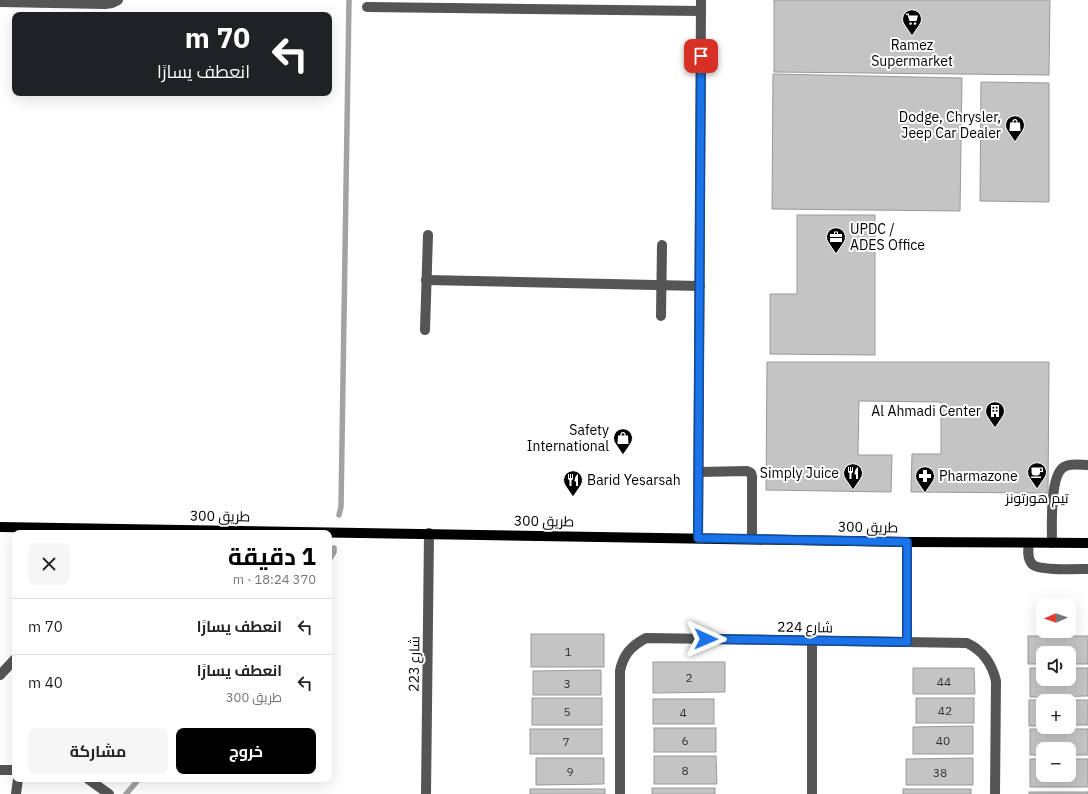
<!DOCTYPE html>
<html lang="ar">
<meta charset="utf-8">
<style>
body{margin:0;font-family:"IBM Plex Sans",Cairo,sans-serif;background:#f6f6f6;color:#222;direction:rtl;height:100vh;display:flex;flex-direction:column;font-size:15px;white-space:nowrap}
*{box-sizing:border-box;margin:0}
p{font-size:13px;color:#767676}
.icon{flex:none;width:22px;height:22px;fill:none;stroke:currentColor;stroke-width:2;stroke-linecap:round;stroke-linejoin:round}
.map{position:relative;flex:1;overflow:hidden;direction:ltr}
.panel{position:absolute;left:12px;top:530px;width:320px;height:252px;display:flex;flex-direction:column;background:#fff;border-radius:8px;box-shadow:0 4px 16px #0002;direction:rtl}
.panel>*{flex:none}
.top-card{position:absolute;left:12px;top:12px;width:320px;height:84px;border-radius:8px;box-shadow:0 4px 16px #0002;direction:rtl;background:#202124;color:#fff;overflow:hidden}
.needle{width:26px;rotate:268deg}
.fabs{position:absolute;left:1036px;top:598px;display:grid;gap:8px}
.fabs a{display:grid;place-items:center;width:40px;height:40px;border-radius:8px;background:#fff;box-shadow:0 4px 16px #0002;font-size:20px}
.pin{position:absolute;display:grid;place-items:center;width:34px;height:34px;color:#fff;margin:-17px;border-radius:8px;box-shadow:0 2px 6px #0006}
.me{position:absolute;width:44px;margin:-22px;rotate:91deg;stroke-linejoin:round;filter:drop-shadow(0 0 3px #0008)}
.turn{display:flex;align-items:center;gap:14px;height:84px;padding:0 16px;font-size:18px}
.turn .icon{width:52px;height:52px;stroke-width:2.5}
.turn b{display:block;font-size:28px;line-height:34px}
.round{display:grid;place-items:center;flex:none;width:42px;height:42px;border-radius:8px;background:#f6f6f6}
.summary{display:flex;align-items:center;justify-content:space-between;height:68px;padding:0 16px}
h1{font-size:24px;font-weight:700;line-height:30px;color:#000}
.cta{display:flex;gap:8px;margin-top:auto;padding:8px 16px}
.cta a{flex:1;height:46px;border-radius:8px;background:#000;color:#fff;font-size:16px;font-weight:700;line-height:46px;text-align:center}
.cta a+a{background:#f6f6f6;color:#222}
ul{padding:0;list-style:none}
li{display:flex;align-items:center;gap:12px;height:56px;padding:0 16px;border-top:1px solid #e0e0e0}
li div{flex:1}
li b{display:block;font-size:15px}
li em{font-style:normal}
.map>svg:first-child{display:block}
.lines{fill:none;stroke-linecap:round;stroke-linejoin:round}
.stream{stroke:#a3a3a3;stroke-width:5.5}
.building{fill:#c4c4c4;stroke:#999}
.minor{stroke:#555;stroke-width:10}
.major{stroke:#000;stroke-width:10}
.route-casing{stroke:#114b97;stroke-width:10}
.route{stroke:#1a73e8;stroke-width:7}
.labels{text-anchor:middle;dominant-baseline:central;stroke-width:4;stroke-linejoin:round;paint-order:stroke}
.number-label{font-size:12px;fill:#313131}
.poi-label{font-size:14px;fill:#000;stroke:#fff;text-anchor:end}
.street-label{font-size:14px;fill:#000;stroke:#fff}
</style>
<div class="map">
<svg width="1088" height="794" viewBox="0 0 1088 794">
<rect width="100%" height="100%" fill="#fff"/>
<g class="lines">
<g class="stream">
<path d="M339,515L341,507L349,0"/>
<path d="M329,560L334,552V548"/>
<path d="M126,794L139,779"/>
</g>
</g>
<g class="building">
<path d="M774,0H1050L1049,75L774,72Z"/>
<path d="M773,74L962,78L960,211L772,209Z"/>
<path d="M981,82L1049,83V202L980,201Z"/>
<path d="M797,215H875V355L770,354V294H797Z"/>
<path d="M767,362H1049L1048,493L911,492L912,454H941V402L859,401L858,455H892L891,492L766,490Z"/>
<rect x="531" y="634" width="73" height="33"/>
<path d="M1028,636H1088V664H1069V653H1043V664H1028Z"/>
<path d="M653,662H725V692L653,693Z"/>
<path d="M913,668H974L975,694H913Z"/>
<path d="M1030,668H1043V679H1069V668H1088V696L1030,697Z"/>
<path d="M601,670V695H533V671Z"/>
<rect x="532" y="698" width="70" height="27"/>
<rect x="916" y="698" width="58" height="25"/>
<rect x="653" y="699" width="61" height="25"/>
<path d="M1029,700H1088V725H1069V701H1043V726H1029Z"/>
<path d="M973,726V754H913V727Z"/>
<rect x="654" y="728" width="62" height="24"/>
<rect x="530" y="729" width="72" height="25"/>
<path d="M1030,729H1088V755H1069V749H1043V755H1030Z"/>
<path d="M654,756H716L717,784H654Z"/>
<path d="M536,758H604V784L536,785Z"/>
<path d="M973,758V785H906V759Z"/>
<path d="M1030,759H1043V775H1069V759H1088V787H1030Z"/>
<rect x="652" y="788" width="63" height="6"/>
<rect x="530" y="789" width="75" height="5"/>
<rect x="903" y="789" width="68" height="5"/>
<rect x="1029" y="792" width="59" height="2"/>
</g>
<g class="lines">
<g class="minor">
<path d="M0,2L105,4L112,3L118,0"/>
<path d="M367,7L701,11"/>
<path d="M426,280L700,286"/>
<path d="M661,316L662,245"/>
<path d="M425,330L428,235"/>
<path d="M699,472L747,471L751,473L752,476V539"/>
<path d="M698,538L701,0"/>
<path d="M1029,543C1028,550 1027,558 1032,564C1038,571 1078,569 1088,569"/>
<path d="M1052,543C1052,527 1049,471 1066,466C1072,463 1082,465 1088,465"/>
<path d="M907,642V542"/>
<path d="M0,675L15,659"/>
<path d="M0,770H15"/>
<path d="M88,779L109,794"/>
<path d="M16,794L18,779"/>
<path d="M426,794L429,533"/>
<path d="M620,794V671C623,655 631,646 646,638L967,643C984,651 992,664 996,681L995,794"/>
<path d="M812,794V641"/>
</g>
<path class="major" d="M0,527L907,542L1088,543"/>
</g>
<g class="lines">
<defs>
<path id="route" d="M701,56L698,538L907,542V642L706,639"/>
</defs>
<use href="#route" class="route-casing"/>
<use href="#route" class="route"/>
</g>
<defs>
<symbol id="supermarket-pin" viewBox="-11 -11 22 30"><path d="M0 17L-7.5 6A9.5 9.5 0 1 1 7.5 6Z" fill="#000" stroke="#fff"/><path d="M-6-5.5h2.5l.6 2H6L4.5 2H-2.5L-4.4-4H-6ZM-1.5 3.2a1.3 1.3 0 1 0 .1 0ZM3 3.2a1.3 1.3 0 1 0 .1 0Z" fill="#fff"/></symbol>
<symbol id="shop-pin" viewBox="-11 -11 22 30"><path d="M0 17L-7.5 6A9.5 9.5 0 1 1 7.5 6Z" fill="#000" stroke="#fff"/><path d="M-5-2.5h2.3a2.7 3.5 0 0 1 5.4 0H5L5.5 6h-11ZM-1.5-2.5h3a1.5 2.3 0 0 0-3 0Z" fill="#fff"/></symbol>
<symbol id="office-pin" viewBox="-11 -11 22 30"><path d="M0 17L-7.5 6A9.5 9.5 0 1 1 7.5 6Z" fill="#000" stroke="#fff"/><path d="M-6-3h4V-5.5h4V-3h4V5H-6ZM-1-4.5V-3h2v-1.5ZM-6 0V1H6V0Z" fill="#fff"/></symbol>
<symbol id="building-pin" viewBox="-11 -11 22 30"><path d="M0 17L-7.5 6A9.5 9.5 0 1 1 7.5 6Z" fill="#000" stroke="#fff"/><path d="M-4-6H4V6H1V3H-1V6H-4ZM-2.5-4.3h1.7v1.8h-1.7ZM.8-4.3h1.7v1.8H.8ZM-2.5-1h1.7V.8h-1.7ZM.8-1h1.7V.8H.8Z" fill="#fff"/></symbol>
<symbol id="cafe-pin" viewBox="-11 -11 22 30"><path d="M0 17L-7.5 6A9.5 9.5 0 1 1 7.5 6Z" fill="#000" stroke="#fff"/><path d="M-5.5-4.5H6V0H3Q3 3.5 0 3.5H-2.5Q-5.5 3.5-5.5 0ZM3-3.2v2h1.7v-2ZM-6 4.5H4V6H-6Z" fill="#fff"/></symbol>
<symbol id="restaurant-pin" viewBox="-11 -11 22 30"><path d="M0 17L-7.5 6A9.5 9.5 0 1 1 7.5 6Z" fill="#000" stroke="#fff"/><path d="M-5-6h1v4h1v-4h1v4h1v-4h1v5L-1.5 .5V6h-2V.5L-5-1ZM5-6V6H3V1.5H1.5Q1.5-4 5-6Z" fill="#fff"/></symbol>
<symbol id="pharmacy-pin" viewBox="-11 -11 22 30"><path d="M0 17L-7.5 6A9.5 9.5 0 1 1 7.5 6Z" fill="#000" stroke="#fff"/><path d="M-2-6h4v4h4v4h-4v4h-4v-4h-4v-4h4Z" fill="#fff"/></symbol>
</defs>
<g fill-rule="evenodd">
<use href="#supermarket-pin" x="901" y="8" width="22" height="30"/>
<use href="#shop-pin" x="1004" y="114" width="22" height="30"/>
<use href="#office-pin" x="825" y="226" width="22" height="30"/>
<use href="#building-pin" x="984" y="400" width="22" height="30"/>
<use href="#shop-pin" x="612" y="427" width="22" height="30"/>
<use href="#cafe-pin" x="1026" y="461" width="22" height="30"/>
<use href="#restaurant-pin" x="842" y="462" width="22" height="30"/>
<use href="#pharmacy-pin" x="914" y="465" width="22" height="30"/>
<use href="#restaurant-pin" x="562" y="469" width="22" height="30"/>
</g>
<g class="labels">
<g class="number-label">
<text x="568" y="651">1</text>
<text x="689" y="677">2</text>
<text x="944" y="681">44</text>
<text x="567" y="683">3</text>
<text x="945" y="710">42</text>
<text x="567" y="711">5</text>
<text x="683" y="712">4</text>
<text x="685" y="740">6</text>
<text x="943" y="740">40</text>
<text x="566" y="741">7</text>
<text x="685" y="770">8</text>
<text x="570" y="771">9</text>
<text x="940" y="772">38</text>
</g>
<g class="poi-label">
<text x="912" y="45" text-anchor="middle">Ramez<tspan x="912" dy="16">Supermarket</tspan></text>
<text x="1001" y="117">Dodge, Chrysler,<tspan x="1001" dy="16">Jeep Car Dealer</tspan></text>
<text x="850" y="229" text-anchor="start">UPDC /<tspan x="850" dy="16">ADES Office</tspan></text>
<text x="981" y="411">Al Ahmadi Center</text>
<text x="609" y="430">Safety<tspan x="609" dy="16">International</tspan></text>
<text x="839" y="473">Simply Juice</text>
<text x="939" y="476" text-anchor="start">Pharmazone</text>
<text x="587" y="480" text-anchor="start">Barid Yesarsah</text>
<text x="1037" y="498" text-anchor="middle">تيم هورتونز</text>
</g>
<g class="street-label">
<text transform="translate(220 516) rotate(1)">طريق 300</text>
<text transform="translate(544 521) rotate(1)">طريق 300</text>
<text transform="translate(868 527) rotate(1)">طريق 300</text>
<text transform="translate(805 627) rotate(1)">شارع 224</text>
<text transform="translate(414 664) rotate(-89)">شارع 223</text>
</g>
</g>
</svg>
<div class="fabs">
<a><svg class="needle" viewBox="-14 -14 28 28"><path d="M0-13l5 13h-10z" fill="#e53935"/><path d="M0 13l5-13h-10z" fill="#767676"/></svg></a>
<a><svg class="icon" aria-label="sound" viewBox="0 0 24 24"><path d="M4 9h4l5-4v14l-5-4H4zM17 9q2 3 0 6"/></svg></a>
<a>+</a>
<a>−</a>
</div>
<div class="pin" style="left:701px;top:56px;background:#d93025"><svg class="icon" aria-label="arrive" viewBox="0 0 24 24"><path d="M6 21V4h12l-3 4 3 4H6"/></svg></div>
<svg class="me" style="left:706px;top:639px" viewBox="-20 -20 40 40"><path d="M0-17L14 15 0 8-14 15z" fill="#1a73e8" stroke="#fff" stroke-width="4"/></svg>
<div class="top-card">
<div class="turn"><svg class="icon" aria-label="left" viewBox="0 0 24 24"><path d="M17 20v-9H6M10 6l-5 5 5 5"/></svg><div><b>70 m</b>انعطف يسارًا</div></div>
</div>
<section class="panel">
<div class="summary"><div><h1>1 دقيقة</h1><p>370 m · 18:24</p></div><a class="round"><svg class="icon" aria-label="close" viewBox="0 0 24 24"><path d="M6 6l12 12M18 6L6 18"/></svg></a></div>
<ul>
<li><svg class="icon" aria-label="left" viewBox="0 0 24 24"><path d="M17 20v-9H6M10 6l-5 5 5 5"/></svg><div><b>انعطف يسارًا</b></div><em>70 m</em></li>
<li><svg class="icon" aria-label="left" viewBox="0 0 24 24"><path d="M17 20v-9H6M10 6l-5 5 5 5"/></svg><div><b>انعطف يسارًا</b><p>طريق 300</p></div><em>40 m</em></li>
</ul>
<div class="cta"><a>خروج</a><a>مشاركة</a></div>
</section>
</div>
